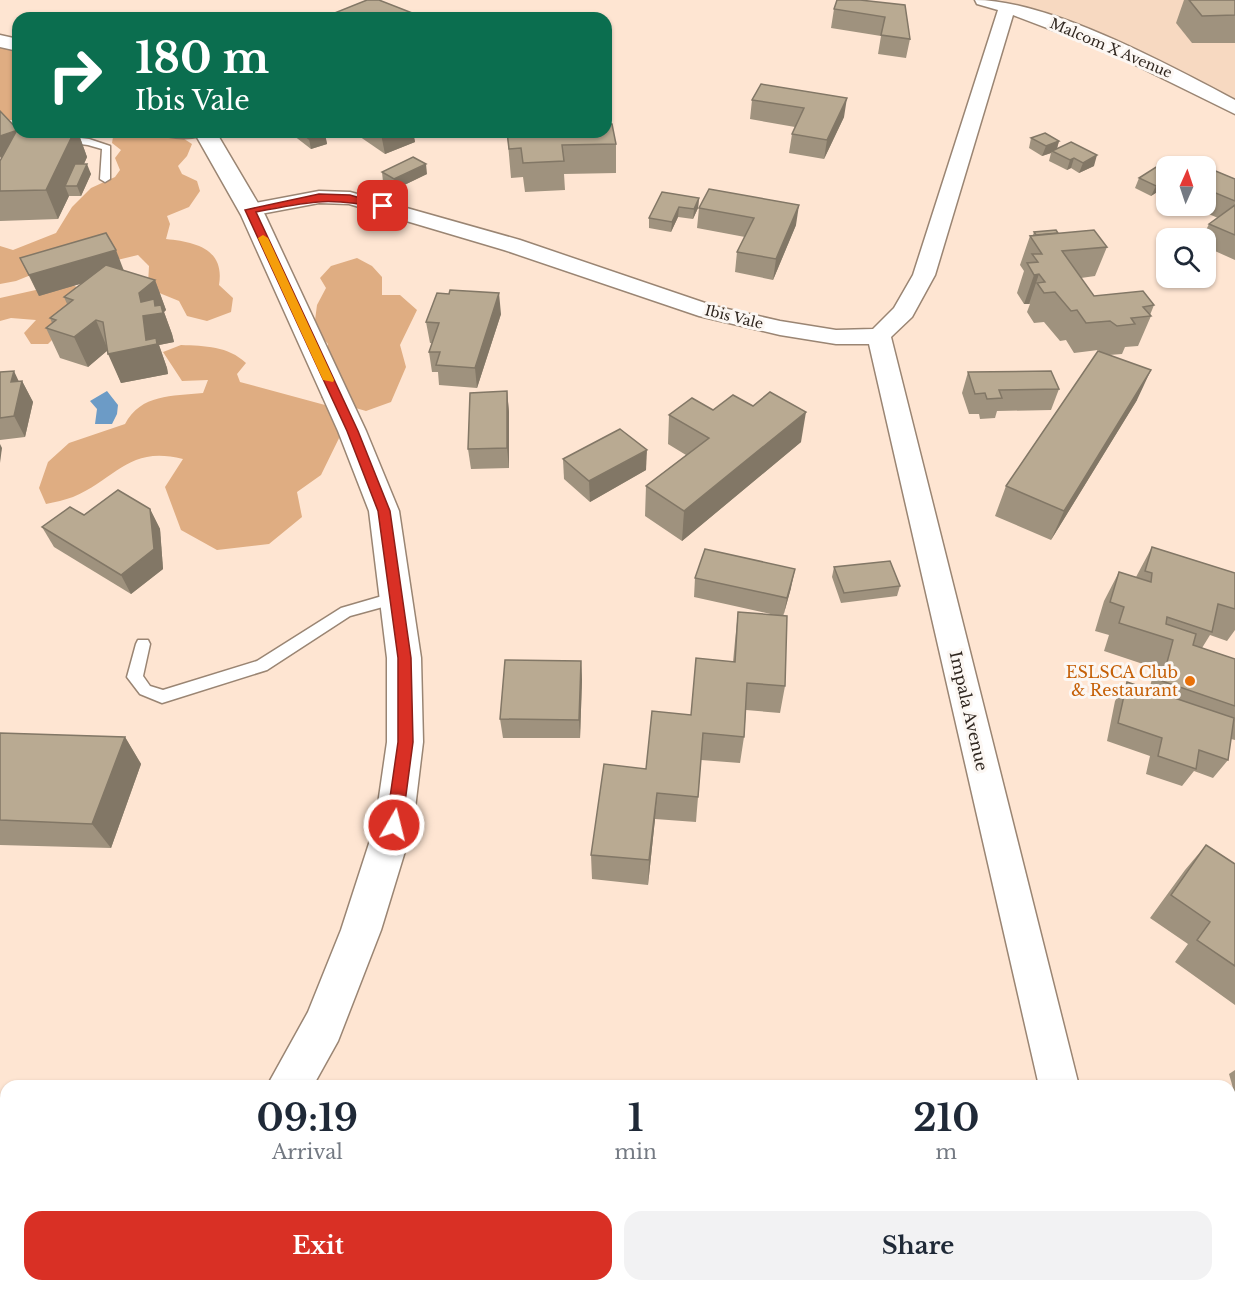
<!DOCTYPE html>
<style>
body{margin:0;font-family:"Libre Baskerville",serif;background:#f2f2f3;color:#1f2937;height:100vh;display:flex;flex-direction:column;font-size:22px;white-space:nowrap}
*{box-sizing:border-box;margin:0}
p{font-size:20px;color:#747a83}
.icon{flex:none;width:33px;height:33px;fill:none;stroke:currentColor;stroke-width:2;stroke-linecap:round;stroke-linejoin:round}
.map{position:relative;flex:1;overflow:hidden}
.details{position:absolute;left:0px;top:1080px;width:1236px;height:212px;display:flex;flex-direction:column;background:#fff;border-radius:18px 18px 0 0;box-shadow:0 2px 4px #0004}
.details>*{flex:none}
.top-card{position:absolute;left:12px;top:12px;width:600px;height:126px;border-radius:18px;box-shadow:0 2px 4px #0004;background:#0b6e4f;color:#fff;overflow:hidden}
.needle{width:39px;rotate:3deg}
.controls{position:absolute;left:1156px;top:156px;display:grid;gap:12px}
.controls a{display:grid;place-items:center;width:60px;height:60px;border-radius:12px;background:#fff;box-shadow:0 2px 4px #0004;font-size:30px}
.pin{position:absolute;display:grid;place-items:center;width:51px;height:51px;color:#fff;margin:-26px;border-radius:12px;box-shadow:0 3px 9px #0006}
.me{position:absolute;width:66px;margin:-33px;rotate:8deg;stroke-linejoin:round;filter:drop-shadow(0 0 4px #0008)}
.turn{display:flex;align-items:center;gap:21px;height:126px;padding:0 24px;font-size:27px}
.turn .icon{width:78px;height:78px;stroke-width:2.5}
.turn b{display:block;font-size:42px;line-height:51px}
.eta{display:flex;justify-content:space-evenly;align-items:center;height:102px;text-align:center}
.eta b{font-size:36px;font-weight:800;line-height:42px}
.cta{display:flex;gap:12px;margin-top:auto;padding:12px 24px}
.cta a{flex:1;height:69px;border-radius:18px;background:#d93025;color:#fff;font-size:24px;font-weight:800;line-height:69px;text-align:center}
.cta a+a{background:#f2f2f3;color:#1f2937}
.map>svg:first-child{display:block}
.built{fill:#f7d9c1}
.forest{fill:#dfad82}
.water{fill:#6c9bc6}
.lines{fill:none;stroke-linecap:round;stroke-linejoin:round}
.lane-casing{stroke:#9a8573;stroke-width:3}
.street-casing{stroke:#9a8573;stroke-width:3}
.secondary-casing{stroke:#9a8573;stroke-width:3}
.lane{fill:#fff;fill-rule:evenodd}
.street{fill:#fff;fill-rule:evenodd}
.secondary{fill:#fff;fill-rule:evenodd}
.wall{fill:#9f927e}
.shaded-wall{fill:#827766}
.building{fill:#b9aa92;stroke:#827766;stroke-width:1.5}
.route{fill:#d93025;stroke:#8d1f18;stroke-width:1.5}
.slow{fill:#f59e0b}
.food-dot{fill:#e8710a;stroke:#fcf7f3;stroke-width:2}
.labels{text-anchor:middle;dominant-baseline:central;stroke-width:6;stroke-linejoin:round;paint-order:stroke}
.far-street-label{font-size:14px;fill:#2f261f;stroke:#fcf7f3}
.food-label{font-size:16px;fill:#c56008;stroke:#fcf7f3;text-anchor:end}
.street-label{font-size:16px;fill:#2f261f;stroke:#fcf7f3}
</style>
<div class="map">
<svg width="1235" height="1291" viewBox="0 0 1235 1291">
<rect width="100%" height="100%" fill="#fee5d2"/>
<path class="built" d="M1000,0H1235V99L1151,56L1077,24Z"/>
<g class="forest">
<path d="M18,40V120H0V41Z"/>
<path d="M51,132H146L148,136L178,135L192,144L187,156L178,166L182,174L197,181L200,191L189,207L167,216L170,224L166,239C196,242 225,249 219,285L233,298L231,312L207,321L187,316L179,301L152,290L148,284L149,266L138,255L109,262L78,256L16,281L0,284V246L13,250L56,233L72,207L91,188L115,177L120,170L115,158L121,150L112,143L113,137C92,132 72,135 51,132Z"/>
<path d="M357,258L372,266L382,277V295H400L417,310L400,345L406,367L391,402L366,411L321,398L328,344L314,328L317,305L326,288L320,278L331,266Z"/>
<path d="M67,283L82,289L65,327L48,344H31L24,333L36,320L11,318L0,321V298Z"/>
<path d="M181,345C205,346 228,346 246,363L237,374L240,382L325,405L342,432L321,475L297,492L302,517L269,544L217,550L181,530L165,487L183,459C129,445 117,478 73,497C65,500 55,502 46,504L39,488L48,462L69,443L125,424C141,394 172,396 203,393L208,380L182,381L163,352Z"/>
</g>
<path class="water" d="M107,391L118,405L117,414L112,424H95L97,409L90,401Z"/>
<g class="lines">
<defs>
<g id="lane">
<path d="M27,132L89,139L110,146V179L105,182L100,179L102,149L88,145L34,138Z"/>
<path d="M158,132H210C198,140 170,140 158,132Z"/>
<path d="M396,592L403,598L401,602L350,616L267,670L162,703L140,694L127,677L136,644L138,640H148L150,644L143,676L150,686L163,690L257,661L341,608Z"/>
</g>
<g id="street">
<path d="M975,0C1049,0 1169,65 1235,100V114L1105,50L1013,15L935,275L912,317L891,337L1079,1086H1039L869,344H836L780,335L699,316L504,250L349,204L319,203L250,216L243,214L240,210L243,206L250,204L319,191L350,192L520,240L714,306L780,321L836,330L873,329L894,308L913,275L998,10L977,4Z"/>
<path d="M1084,1286H1127L1130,1291H1086Z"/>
</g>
<g id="secondary">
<path d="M0,35L18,39V51L0,47Z"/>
<path d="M194,132H216L265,215L366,431L399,511L421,658L423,742L413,825L381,930L338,1041L313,1086H267L308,1012L341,930L375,825L387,742V658L369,511L338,431L241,215Z"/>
<path d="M144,1286H193L191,1291H142Z"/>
</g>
</defs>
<use href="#lane" class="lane-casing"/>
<use href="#street" class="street-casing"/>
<use href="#secondary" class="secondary-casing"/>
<use href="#lane" class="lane"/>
<use href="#street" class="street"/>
<use href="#secondary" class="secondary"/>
</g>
<g class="wall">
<path d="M1184,0H1235V43H1192L1176,23Z"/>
<path d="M905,5L910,39L906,58L878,54L881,36L831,28L834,9Z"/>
<path d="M337,12L425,18H338Z"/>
<path d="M761,84L844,117L824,159L789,153L792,134L795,127L750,119L752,100Z"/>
<path d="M0,111L18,132H78L87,157L84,164L91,174L81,196H69L58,219L0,221V161L1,158L0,157Z"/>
<path d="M289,132H323L325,134L327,144L311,149Z"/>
<path d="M353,132H413L415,142L385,154Z"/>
<path d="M507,132L616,144V173L564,174L565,190L525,192L523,177L511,178Z"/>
<path d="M1031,138L1059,141L1057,149L1094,166L1079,173L1071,168L1067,170L1049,161L1051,153L1042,156L1029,148Z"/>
<path d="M1167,166V188L1165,187L1151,196L1135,188L1139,178Z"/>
<path d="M1206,167L1235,179V260L1206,247V238H1202L1209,224L1218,218L1190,206H1206Z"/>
<path d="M382,172L427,174L396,189L383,182Z"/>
<path d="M699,198L698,208L693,219L678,217L671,232L649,228V218Z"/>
<path d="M699,208L796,225L773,280L735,272L737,252L745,237L697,228Z"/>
<path d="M1034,232L1058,233L1107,247L1095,276L1081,278L1094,296L1154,305L1150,315L1151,316L1138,346L1125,347L1122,354L1109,355L1137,400L1051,540L995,516L1006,486L1099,351L1098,350L1074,353L1066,340L1060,341L1044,322L1034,323L1027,312L1030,304H1024L1017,293L1024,271L1020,265L1030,236L1033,235Z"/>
<path d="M20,258L124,271L155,280L166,310L164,312L172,334L174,342L159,345L167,368L168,374L121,383L108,350L88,367L60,358L46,328L52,323L50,318L67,304L64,297L83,283L39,296Z"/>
<path d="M501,314L477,388L439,385L438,372H432L429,352L432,343H430L426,322Z"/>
<path d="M0,372L19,382L22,381L33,402L25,437L0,440Z"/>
<path d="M968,372L1059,389L1051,410L997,411L995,418L980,419L979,414H969L962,393Z"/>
<path d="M507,391L509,412V468L471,469L468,449Z"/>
<path d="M713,410L801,442L682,541L645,516L646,486L686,455L668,444L669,415Z"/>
<path d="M563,459L646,470L590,502L564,479Z"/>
<path d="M150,509L160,529L163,569L131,594L54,547L42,527L84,515Z"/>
<path d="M1152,547L1235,573V630L1227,641L1210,635L1202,648L1235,659V740L1231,739L1228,760L1213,778L1194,771L1182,786L1146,774L1150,756L1107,741L1115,701L1127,682L1149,690L1155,668L1104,651L1109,635L1095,631L1104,601L1119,572L1136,577Z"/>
<path d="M834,567L900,586L897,596L841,603L832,577Z"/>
<path d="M695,578L791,588L783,616L785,686L780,713L746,710L744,737L740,763L701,760L696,822L655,819L648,885L592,879L591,855L646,769L691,715L733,662L735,641L738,612L775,615L694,597Z"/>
<path d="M581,661L582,680L580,738H503L500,719Z"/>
<path d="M0,733L125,737L141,764L111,848L0,845Z"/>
<path d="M1206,845L1235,864V1005L1175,962L1188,944L1150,918L1185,870Z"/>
<path d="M1235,1070V1095L1229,1074Z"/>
<path d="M825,1286H913L910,1291H833Z"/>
</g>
<g class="shaded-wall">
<path d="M847,98L844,117L824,159L827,140Z"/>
<path d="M18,130L1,158L0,156V136Z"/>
<path d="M74,132H78L87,157L74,186H65L69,196L58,219L46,190Z"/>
<path d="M387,132H413L415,142L385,154L381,134Z"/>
<path d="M325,134L327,144L311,149L309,139Z"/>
<path d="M1059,141L1056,151H1052L1051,153L1042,156L1046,146Z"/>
<path d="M1097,155L1094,166L1079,173L1083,163Z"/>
<path d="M1074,158L1071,168L1067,170L1070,160Z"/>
<path d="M87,164L91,174L81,196L77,186Z"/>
<path d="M426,164L427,174L396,189L394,179Z"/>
<path d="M1167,178V182L1165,187L1151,196L1156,186Z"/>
<path d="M699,198L698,208L693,219L694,209Z"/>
<path d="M799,205L796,225L773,280L776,259Z"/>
<path d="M679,207L678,217L671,232L672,222Z"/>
<path d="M116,250L124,271L39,296L29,275Z"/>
<path d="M1039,274L1029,304H1024L1034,275Z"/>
<path d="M155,280L166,310L164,312L172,334L174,342L159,345L167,368L168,374L121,383L108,354L146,340L139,293Z"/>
<path d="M499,293L501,314L477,388L475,368Z"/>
<path d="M96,320L108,350L88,367L74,337Z"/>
<path d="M1151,370L1137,400L1051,540L1064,511Z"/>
<path d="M14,371L21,386L22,381L33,402L25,437L14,416L11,382Z"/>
<path d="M507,391L509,412V468L507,448Z"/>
<path d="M806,412L801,442L682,541L684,511Z"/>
<path d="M0,444L2,448L0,463Z"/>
<path d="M647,450L646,470L590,502L589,481Z"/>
<path d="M150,509L160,529L163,569L131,594L121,575Z"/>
<path d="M795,569L791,588L783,617L787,598Z"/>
<path d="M581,661L582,680L580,738L579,720Z"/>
<path d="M125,737L141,764L111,848L92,824Z"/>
<path d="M657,793L655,819L648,885L649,860Z"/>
<path d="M606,1286H610L608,1291H605Z"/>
</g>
<g class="building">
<path d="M367,0H379L425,18H350L337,12Z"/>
<path d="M837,0H860L905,5L910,39L881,35L885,17L834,9Z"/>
<path d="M1189,0H1235V15L1202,16Z"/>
<path d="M761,84L847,98L827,140L792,134L804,108L752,100Z"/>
<path d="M0,111L18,130L0,136Z"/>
<path d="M606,124H612L616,144L562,145L564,161L523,163L521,148L509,149L507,132H606Z"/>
<path d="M17,130H18V132H74L46,190L0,191V161Z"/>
<path d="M300,132H323L325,134L309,139Z"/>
<path d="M1045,133L1059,141L1046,146L1031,138Z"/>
<path d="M1071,142L1097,155L1083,163L1074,158L1070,160L1052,151Z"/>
<path d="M413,157L426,164L394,179L382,172Z"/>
<path d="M1164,162L1175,166H1167V178L1156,186L1139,178Z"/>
<path d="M75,164H87L77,186H65Z"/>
<path d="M1206,167L1235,179V201L1206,189Z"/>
<path d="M709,189L799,205L776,259L737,252L754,218L699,208Z"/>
<path d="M662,192L699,198L694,209L679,207L672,222L649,218Z"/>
<path d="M1235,205V235L1209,224Z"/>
<path d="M1056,230L1058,233L1036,235L1034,232Z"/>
<path d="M1094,230L1107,247L1062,251L1094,296L1143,291L1154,305L1143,307L1151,316L1131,318L1135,324L1117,326L1110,321L1086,323L1077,310L1071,311L1055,292L1044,293L1037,283L1045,282L1039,274L1034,275L1027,263L1038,262L1032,254H1042L1030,236Z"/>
<path d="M106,233L116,250L29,275L20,258Z"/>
<path d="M106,265L155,280L139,293L141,302L154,299L155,306L161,305L163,313L143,316L146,340L156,338L157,344L108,354L103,322L96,320L74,337L46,328L56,320L50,318L73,300L64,297Z"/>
<path d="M450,290L499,293L475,368L436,365L440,352H429L439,323L426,322L437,293L449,294Z"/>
<path d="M1098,351L1151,370L1064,511L1006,486Z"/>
<path d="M14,371L11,382L22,381L14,416L0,418V372Z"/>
<path d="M1051,371L1059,389L999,390L1002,398L987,399L985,393L975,394L968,372Z"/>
<path d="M507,391V448L468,449L470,393Z"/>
<path d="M770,392L806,412L684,511L646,486L709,438L669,415L692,398L713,410L733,395L753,406Z"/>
<path d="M620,429L647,450L589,481L563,459Z"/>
<path d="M118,490L150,509L154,549L121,575L42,527L70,507L84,515Z"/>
<path d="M1152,547L1235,573V609L1218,604L1212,632L1167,617L1166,624L1196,634L1193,645L1235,659V706L1162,681L1173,640L1119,623L1124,607L1110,602L1119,572L1151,582L1152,573L1145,571Z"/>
<path d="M705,549L795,569L787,598L695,578Z"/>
<path d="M890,561L900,586L844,593L834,567Z"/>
<path d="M738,612L787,616L785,686L747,683L744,737L703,733L698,797L657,793L649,860L591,855L604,764L646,769L652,711L691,715L696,658L735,662Z"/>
<path d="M505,660L581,661L579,720L500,719Z"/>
<path d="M1127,682L1234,718L1228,760L1199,750L1196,769L1158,756L1162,738L1118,723Z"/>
<path d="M0,733L125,737L92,824L0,820Z"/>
<path d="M1206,845L1235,864V966L1197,940L1210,922L1171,895Z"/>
<path d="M543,1286H606L605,1291H541Z"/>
<path d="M852,1286H879L877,1291H860Z"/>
<path d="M886,1286H913L910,1291H894Z"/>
</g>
<path class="route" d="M319,194L350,195L388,206L383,209C329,196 308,202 256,212L358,431L390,511L411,658L413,742L402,825L399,830L394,832L388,830L386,825L398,742V658L378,511L347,431L245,210Z"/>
<path class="slow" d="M263,235L268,238L334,380L333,382L323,380L258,238Z"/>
<circle class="food-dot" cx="1190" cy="681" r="6"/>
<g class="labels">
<g class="far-street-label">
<text transform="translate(1111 48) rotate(23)">Malcom X Avenue</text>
<text transform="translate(734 317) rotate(14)">Ibis Vale</text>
</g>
<g class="food-label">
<text x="1178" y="672">ESLSCA Club<tspan x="1178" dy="18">&amp; Restaurant</tspan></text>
</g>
<g class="street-label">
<text transform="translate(969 711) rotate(77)">Impala Avenue</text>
</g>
</g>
</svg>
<div class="controls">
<a><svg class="needle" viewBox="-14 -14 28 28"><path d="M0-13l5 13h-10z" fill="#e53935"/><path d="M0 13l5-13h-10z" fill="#747a83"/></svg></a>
<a><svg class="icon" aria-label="search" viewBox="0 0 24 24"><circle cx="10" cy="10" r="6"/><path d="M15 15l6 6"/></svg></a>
</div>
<div class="pin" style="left:383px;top:206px;background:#d93025"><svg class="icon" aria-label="arrive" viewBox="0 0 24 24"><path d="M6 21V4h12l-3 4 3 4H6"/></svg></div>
<svg class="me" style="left:394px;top:825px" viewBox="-20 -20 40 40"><circle r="17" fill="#d93025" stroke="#fff" stroke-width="3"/><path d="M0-11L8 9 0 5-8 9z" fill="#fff"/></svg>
<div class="top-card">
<div class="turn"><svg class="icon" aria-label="right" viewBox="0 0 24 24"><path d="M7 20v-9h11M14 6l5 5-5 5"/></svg><div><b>180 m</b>Ibis Vale</div></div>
</div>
<section class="details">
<div class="eta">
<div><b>09:19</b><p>Arrival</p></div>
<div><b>1</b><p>min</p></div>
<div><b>210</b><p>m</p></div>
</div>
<div class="cta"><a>Exit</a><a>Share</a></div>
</section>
</div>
